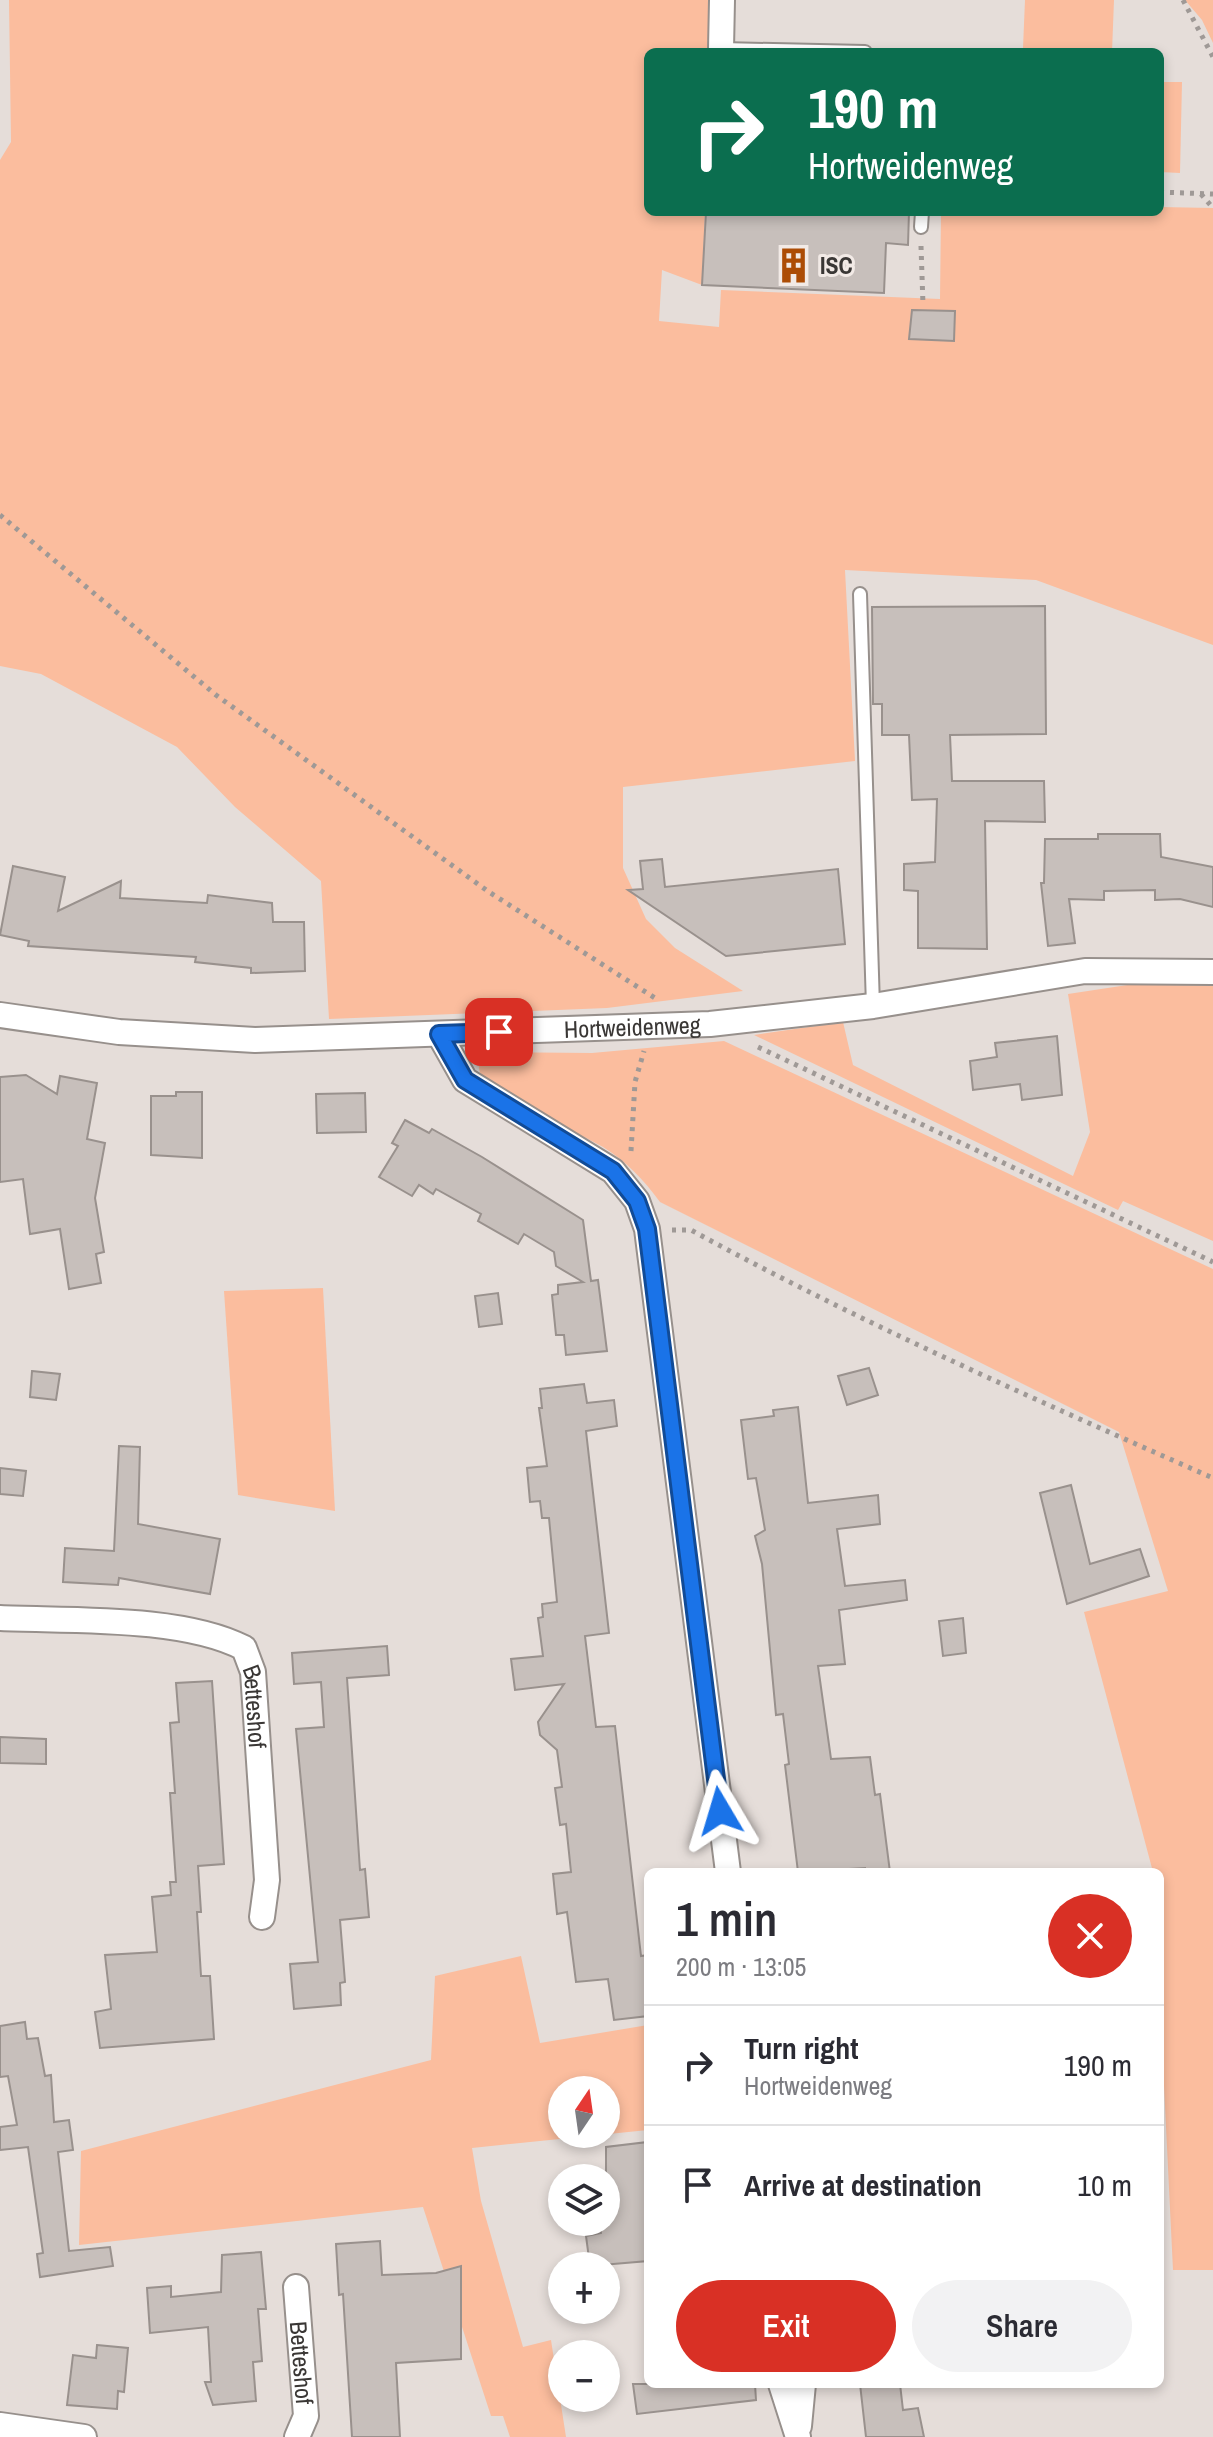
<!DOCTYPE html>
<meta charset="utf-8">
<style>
body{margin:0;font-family:"Archivo Narrow",sans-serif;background:#f2f2f3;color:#2b2b33;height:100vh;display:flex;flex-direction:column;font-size:30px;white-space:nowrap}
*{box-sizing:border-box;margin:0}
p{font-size:26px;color:#7c7c81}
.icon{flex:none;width:44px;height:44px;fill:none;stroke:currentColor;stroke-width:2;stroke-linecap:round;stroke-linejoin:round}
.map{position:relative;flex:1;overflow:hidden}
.panel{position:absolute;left:644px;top:1868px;width:520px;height:520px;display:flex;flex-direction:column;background:#fff;border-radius:12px;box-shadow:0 4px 12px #0003}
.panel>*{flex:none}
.banner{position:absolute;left:644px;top:48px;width:520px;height:168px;border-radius:12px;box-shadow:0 4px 12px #0003;background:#0b6e4f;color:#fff;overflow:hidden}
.needle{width:52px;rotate:13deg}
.tools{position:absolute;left:548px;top:2076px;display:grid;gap:16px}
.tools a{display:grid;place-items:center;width:72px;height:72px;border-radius:50%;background:#fff;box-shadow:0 4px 12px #0003;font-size:40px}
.pin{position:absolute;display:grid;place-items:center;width:68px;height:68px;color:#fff;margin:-34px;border-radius:16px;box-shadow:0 4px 12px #0006}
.me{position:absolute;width:88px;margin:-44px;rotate:353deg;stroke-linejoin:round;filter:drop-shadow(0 0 6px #0008)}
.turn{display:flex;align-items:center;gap:28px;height:168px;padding:0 32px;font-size:36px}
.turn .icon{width:104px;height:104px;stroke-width:2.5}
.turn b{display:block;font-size:56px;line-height:68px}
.round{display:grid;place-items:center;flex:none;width:84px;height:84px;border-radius:42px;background:#f2f2f3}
.summary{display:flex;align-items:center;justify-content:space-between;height:136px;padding:0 32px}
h1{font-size:48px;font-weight:600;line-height:60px}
.cta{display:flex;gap:16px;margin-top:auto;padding:16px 32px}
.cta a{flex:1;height:92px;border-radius:48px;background:#d93025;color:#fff;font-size:32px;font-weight:600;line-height:92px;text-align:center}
.cta a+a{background:#f2f2f3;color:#2b2b33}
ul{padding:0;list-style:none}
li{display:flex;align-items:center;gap:24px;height:120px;padding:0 32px;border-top:2px solid #e1e1e2}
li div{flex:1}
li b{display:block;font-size:30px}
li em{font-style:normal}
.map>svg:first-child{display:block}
.green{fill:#fbbd9e;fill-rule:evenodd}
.building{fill:#c7bfbb;stroke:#99918d;stroke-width:2}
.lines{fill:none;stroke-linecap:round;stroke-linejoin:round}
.service-casing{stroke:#97908c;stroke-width:16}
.minor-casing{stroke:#97908c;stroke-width:28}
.path{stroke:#9f9996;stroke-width:5;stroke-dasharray:4 6;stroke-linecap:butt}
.service{stroke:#fff;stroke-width:12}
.minor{stroke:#fff;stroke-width:24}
.route-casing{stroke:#114b97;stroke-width:20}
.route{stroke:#1a73e8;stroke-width:14}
.labels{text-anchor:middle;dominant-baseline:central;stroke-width:6;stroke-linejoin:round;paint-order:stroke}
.poi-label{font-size:24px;font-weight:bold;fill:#3a3735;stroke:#f2eae6;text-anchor:start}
.street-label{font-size:24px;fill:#3a3735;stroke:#f2eae6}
</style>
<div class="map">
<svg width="1213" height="2437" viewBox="0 0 1213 2437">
<rect width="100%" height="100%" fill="#e5ddd9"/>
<g class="green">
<path d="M9,0H711L709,52H648V212H705L702,285L662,270L659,321L719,327L721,290L940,299L941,212H1160V207L1213,208V645L1036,580L845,570L855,761L623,787V868L646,919L675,948L743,991L607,1008L329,1019L321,881L235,807L177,747L41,674L0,666V160L11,142Z"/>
<path d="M1025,0H1114L1112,52L1023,48Z"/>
<path d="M1185,0H1213V43L1202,20Z"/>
<path d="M1160,82H1182L1180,173L1160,172Z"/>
<path d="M1195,982L1213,984V1241L1123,1201L1118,1210L754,1035L843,1022L853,1065L1073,1176L1090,1132L1068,994L1134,984Z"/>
<path d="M724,1041L1213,1269V2270H1173L1160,2003V1872H1153L1084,1612L1168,1591L1119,1432L660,1202C644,1180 627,1162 603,1147C578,1132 494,1097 481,1075C477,1067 479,1060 483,1052L592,1053Z"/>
<path d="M323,1288L335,1511L238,1495L224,1291Z"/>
<path d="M521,1956L540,2043L648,2025V2130L472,2148L481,2201L523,2347L551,2340L566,2437H510L503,2416H491L423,2207L79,2245L81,2151L431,2060L435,1976ZM562,2090H606V2134H562Z"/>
</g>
<g class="building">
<path d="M706,212H909L908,245L886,243L884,293L702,285Z"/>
<path d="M912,310L955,311L954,341L909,339Z"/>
<path d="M1045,606L1046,734L950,735L952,781H1044L1045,822L985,821L987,949L918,948V891L904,890V864L935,862L937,799L912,800L909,735H882V704H873L872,607Z"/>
<path d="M1098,834H1160L1161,857L1213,867V907L1180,899L1155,900V890L1104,891V900L1069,899L1075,943L1048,946L1041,883H1044L1045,839H1098Z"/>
<path d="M662,859L665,887L838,869L845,944L726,956L628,890L643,889L640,861Z"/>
<path d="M13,866L65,877L58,911L121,881L120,898L207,903L208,895L272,903L273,922H304L305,971L251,973V968L195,962L196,957L28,946L29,941L0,935Z"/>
<path d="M1057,1036L1062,1095L1022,1100L1020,1084L973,1090L970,1061L997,1057L995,1043Z"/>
<path d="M26,1075L57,1094L60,1076L97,1083L87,1139L105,1143L95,1198L104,1252L96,1254L101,1283L69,1289L60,1229L30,1234L23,1179L0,1182V1077Z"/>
<path d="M176,1092H202V1158L151,1155V1096H176Z"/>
<path d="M365,1093L366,1132L317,1133L316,1094Z"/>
<path d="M405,1120L429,1133L432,1129L482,1157L583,1220L591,1281L598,1280L607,1351L566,1355L564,1335H556L552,1295L558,1294V1285L583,1282L556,1266L554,1252L524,1234L518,1244L478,1221L481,1214L436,1189L433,1194L419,1185L412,1196L379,1177L398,1146L392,1143Z"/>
<path d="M498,1293L502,1324L479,1327L475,1296Z"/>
<path d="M869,1368L878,1395L847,1405L838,1376Z"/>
<path d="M32,1371L60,1374L56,1400L30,1397Z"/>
<path d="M584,1384L587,1403L614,1400L617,1426L586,1431L609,1633L585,1636L596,1727L615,1726L641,1956L648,1955V2016L614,2020L608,1979L576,1982L567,1912L557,1914L553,1874L571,1872L566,1824L560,1825L555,1788L562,1787L557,1750L540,1735L538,1722L564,1684L515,1690L511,1659L543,1656L538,1618L543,1617L542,1604L557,1602L549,1518H542L540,1501L530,1502L527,1468L547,1466L539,1408H542L540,1389Z"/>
<path d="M798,1407L808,1503L878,1495L880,1524L837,1529L845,1586L905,1580L907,1600L839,1610L845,1664L818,1666L831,1759L870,1757L875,1795L880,1794L890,1872H865V1868L798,1872L785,1765L789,1764L783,1714L776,1715L762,1564L755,1536L765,1530L756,1478L748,1479L741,1420L774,1416L773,1410Z"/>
<path d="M119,1446L140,1447L138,1524L220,1539L210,1594L119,1578L118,1585L63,1582L65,1548L114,1551Z"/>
<path d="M0,1468L26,1471L23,1496L0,1494Z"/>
<path d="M1071,1485L1090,1564L1140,1549L1149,1576L1067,1604L1040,1493Z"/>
<path d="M963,1618L966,1653L943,1656L939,1621Z"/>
<path d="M387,1646L389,1675L347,1678L360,1870L365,1869L369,1917L340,1920L345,1982L340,1983L341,2005L294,2009L290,1964L318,1962L296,1729L324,1727L321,1682L294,1684L292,1653Z"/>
<path d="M212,1681L224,1864L198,1866L201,1912H197L201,1976H210L214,2039L100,2048L95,2012L111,2009L105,1955L157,1952L152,1897L171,1895L170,1882H176L170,1793H175L170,1723L179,1722L176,1683Z"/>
<path d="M0,1737L46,1739V1764L0,1763Z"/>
<path d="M25,2022L27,2039L38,2038L45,2076L51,2075L54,2122L69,2120L73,2150L58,2152L69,2251L110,2247L113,2266L40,2277L37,2254L43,2253L28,2147L0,2150V2127L17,2125L8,2076L0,2077V2026Z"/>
<path d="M648,2142V2261L590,2266L586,2236L601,2233L600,2222H606V2147Z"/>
<path d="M380,2241L382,2275L436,2273L461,2266V2359L396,2363L400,2437H352L343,2294L339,2295L336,2244Z"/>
<path d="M261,2252L266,2309H258L262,2361L253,2362L256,2401L213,2405L205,2382H211L208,2327L150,2333L147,2288L171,2286V2297L221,2292L222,2255Z"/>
<path d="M97,2345L128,2348L124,2392L118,2391L117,2409L67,2405L73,2355L96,2358Z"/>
<path d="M633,2384H755L756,2400L637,2414Z"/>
<path d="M860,2384H900L903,2410L918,2408L924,2437H866Z"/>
</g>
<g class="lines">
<defs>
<g id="service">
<path d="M721,49L865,52"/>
<path d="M921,227L922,212"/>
<path d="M860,594L873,1006"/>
</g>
<g id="minor">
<path d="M721,49L722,0"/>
<path id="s1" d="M0,1015L119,1032L255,1040L710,1024L873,1006L1085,971L1213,972"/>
<path d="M439,1034L465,1080L613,1171L637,1201L647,1229L728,1872"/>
<path id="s2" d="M0,1618C70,1621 183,1616 244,1648L253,1672L267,1880L262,1917"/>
<path id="s3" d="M296,2287L306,2416L297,2437"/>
<path d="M781,2384L798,2437"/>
<path d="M0,2425L84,2437"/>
<path d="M799,2426L803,2384"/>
</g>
</defs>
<use href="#service" class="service-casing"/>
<use href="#minor" class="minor-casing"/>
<g class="path">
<path d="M1183,0L1213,57"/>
<path d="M1160,192L1213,194"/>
<path d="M1201,194L1213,208"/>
<path d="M921,246L923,305"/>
<path d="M0,515L216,695L489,892L655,998"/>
<path d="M758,1047L1213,1262"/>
<path d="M631,1151L635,1082L644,1051"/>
<path d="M672,1230H691C861,1323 1036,1400 1213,1478"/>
</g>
<use href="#service" class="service"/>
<use href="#minor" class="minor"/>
</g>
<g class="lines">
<defs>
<path id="route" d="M499,1032L439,1034L465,1080L613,1171L637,1201L647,1229L720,1811"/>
</defs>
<use href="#route" class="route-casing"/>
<use href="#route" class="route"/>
</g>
<defs>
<symbol id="building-bare" viewBox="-9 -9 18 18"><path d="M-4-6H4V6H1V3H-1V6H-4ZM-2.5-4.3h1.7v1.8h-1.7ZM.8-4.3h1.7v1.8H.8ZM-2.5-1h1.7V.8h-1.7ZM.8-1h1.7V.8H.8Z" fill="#ac4c05" stroke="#f2eae6" stroke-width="2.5" paint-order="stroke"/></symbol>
</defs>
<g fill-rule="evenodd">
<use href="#building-bare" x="768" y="240" width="51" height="51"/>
</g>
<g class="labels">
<g class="poi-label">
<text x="820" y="265">ISC</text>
</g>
<g class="street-label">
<text stroke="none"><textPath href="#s1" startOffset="634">Hortweidenweg</textPath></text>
<text stroke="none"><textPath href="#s2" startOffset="308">Betteshof</textPath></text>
<text stroke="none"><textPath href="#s3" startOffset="76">Betteshof</textPath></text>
</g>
</g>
</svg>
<div class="tools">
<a><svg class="needle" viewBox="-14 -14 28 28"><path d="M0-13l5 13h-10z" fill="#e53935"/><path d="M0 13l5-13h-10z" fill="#7c7c81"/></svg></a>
<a><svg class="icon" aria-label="layers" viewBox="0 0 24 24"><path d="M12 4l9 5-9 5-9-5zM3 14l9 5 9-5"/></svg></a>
<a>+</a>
<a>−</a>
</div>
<div class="pin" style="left:499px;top:1032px;background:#d93025"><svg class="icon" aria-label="arrive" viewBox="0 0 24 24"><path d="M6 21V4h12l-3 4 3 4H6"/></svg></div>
<svg class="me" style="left:720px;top:1811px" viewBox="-20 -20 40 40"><path d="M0-17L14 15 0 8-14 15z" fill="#1a73e8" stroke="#fff" stroke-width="4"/></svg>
<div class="banner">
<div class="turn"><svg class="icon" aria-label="right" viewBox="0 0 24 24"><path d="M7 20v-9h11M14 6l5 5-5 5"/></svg><div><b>190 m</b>Hortweidenweg</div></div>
</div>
<section class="panel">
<div class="summary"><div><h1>1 min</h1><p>200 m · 13:05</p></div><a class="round" style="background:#d93025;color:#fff"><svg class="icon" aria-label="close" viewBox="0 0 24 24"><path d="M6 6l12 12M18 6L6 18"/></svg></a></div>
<ul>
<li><svg class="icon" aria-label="right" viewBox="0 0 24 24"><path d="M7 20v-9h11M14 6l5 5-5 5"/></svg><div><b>Turn right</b><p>Hortweidenweg</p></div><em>190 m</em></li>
<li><svg class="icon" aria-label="arrive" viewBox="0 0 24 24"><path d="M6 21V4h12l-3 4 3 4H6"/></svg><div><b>Arrive at destination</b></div><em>10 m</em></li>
</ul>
<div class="cta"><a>Exit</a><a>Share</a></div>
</section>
</div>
